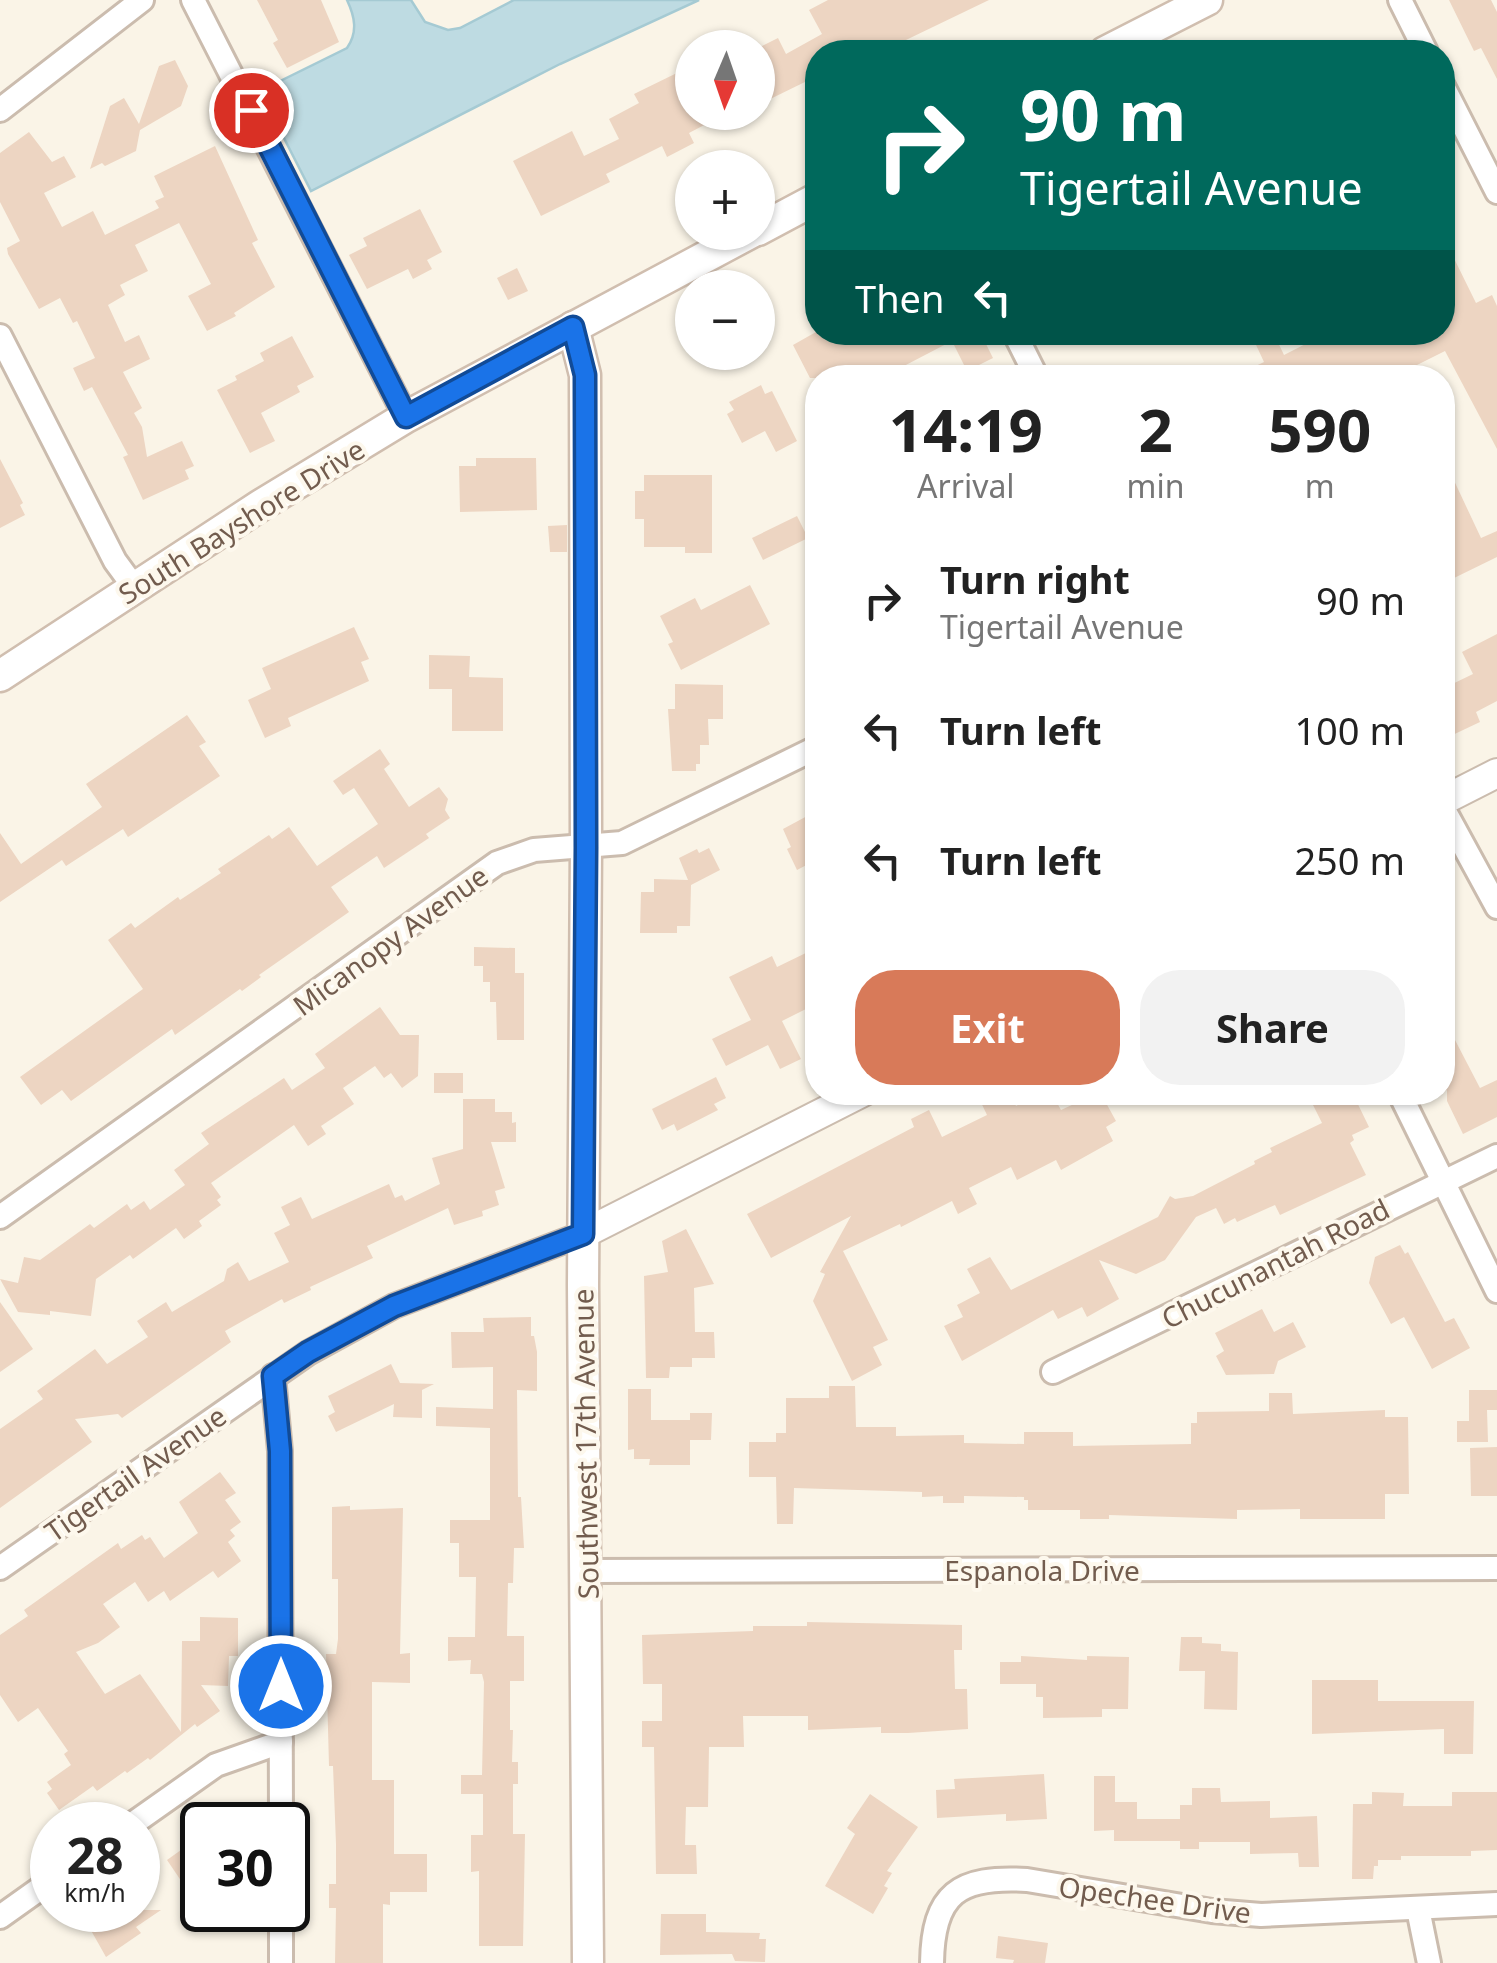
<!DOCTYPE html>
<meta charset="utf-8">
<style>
body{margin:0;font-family:"Noto Sans",sans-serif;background:#f2f2f2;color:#222;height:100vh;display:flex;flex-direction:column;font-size:38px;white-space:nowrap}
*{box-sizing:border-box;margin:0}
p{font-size:32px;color:#767676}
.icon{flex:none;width:55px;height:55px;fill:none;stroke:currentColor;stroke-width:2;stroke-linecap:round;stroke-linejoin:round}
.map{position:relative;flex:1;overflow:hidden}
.panel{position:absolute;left:805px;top:365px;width:650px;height:740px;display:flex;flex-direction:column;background:#fff;border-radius:40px;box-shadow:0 2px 8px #0004}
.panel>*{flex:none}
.hud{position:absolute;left:805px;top:40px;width:650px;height:305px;border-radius:40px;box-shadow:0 2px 8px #0004;background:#00695c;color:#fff;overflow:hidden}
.needle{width:65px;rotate:182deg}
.controls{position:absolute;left:675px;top:30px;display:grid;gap:20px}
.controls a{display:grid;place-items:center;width:100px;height:100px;border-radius:50%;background:#fff;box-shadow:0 2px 8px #0004;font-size:50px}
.speed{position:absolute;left:30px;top:1802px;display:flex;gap:20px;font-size:50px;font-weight:700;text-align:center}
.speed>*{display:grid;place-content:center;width:130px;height:130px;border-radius:50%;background:#fff;box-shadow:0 2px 8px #0004;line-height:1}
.speed small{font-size:25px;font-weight:400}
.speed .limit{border:5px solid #111;border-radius:15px;background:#fff;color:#111}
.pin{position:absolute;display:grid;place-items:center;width:85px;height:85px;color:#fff;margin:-42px;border:5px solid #fff;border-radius:50%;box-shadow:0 2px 10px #0007}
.me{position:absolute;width:110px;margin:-55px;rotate:0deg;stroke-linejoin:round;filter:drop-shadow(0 0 8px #0008)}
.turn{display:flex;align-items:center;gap:35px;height:210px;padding:0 50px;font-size:45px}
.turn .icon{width:130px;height:130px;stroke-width:2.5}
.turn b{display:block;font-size:70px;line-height:85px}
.then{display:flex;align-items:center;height:95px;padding:0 50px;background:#0003;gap:20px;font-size:38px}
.eta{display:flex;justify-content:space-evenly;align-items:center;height:170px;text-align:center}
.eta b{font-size:60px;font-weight:700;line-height:70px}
.action{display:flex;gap:20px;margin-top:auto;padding:20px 50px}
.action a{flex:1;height:115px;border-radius:40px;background:#d87a59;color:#fff;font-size:40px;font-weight:700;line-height:115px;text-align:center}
.action a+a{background:#f2f2f2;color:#222}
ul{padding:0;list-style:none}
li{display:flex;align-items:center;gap:30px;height:130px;padding:0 50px}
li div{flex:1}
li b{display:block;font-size:38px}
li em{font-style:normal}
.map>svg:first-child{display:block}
.water{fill:#bedbe2;stroke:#a5cad3;stroke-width:2.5}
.building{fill:#edd5c2}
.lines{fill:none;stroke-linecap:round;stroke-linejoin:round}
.minor-casing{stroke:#cbbcae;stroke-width:28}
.tertiary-casing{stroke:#cbbcae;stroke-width:32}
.secondary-casing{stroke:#d0beaf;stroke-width:35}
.minor{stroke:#fff;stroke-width:22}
.tertiary{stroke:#fff;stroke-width:28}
.secondary{stroke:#fff;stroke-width:30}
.route-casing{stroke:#114b97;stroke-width:25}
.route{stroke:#1a73e8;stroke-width:18}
.labels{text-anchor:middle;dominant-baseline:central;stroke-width:8;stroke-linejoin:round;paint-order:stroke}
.street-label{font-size:28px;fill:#725c4e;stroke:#fdf8ed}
</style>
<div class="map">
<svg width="1497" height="1963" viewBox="0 0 1497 1963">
<rect width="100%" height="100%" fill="#faf4e7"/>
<path class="water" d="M347,0H411L425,22L448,30L460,28L514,0H699L560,64L311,191L260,91L347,48C358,32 355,17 347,0Z"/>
<g class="building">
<path d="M257,0H321L339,42L287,68L273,43L278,40Z"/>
<path d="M828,0H989L881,52H818V71L805,78L807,81L758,105V48L778,38L786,54L822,34L809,10Z"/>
<path d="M1449,0H1491L1497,12V79L1481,48L1474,51Z"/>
<path d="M175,60L188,86L181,106L140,130L136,151L105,166L102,163L90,169L110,106L124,98L139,124L159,66Z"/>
<path d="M685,69L692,83V112H729L689,133L694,143L667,157L662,146L606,174L610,182L541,216L513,161L572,131L584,156L619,139L609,119L639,103L634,94Z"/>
<path d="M29,132L52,162L64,156L76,177L44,193L62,227L93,211L105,235L159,208L155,201L164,197L154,176L215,146L258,240L252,243L275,287L234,313L236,316L207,331L188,296L211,284L179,223L135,245L148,271L120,285L125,295L108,305L125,342L139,335L150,359L123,372L142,408L134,413L142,427L147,457L182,441L194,466L185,470L189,479L143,500L123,457L128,455L92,387L84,391L73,368L95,358L77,321L73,323L60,298L39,309L8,254L7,248L20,241L0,202V153Z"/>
<path d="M420,209L442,252L427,260L432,269L413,279L408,269L367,289L349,255L367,246L363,238Z"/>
<path d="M1442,234L1476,303L1492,295L1497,306V449L1445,351L1391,378H1231L1264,362L1250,332H1273L1284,355L1329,332H1442Z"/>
<path d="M517,268L528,291L508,300L497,278Z"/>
<path d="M816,332H980L993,358L967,371L952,341L902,367L908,378H810L793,345Z"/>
<path d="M292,336L314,377L297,386L300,392L261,413L275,441L250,453L217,390L237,380L235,376L264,361L260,353Z"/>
<path d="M761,385L765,394L772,391L797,441L776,452L765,431L742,443L727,414L734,410L729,402Z"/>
<path d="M1442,455L1481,538L1497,531V557L1452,579L1442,559Z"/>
<path d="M476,458H536L537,510L460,512L459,466H476Z"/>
<path d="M0,459L23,503L20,505L25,515L0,528Z"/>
<path d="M644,475H712V553H685V547H644V519H635V491H644Z"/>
<path d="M797,516L808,538L763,560L752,538Z"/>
<path d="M567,525V552H550L548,526Z"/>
<path d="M750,585L770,624L681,670L668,644L673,642L660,616L695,598L701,610Z"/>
<path d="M354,627L369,659L361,662L369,681L288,718L291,726L265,738L248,700L271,689L262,668Z"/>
<path d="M1497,634V701L1476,712L1480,722L1442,740V689L1473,674L1462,652Z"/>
<path d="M429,655L470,656L469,677L503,678V731H452V689H429Z"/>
<path d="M675,684L723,685V719H708L709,745H700V764H696V771H672L668,709H675Z"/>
<path d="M187,715L206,742L199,746L220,776L128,837L123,829L66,866L62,860L0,902V833L21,864L102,807L86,784Z"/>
<path d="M380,749L390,764L384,769L409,807L439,787L448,799L445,810L450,818L426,834L429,838L384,868L377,856L331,887L349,912L259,975L261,977L242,991L240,989L175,1035L172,1029L71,1101L62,1090L41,1105L20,1077L143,989L108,940L131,923L135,928L178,897L180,900L221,873L218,869L269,835L272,839L289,827L317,866L378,824L354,788L343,795L333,781Z"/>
<path d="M809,815L812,822L818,819V859L797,870L787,849L791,847L783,829Z"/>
<path d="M709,848L720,870L691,885L690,926H677V933H640L641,892H654V879L688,880L679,858L697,849L699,853Z"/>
<path d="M474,947L515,948V973H524V1040H497L496,1002H490V982H483V966H474Z"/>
<path d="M812,950L818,960V1003L782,1021L801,1059L780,1069L768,1045L726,1066L712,1039L751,1020L729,977L772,956L777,967Z"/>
<path d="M380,1007L400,1035H419L418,1076L402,1088L391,1073L384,1078L375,1066L343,1088L354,1104L321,1126L326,1134L308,1146L294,1125L211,1183L221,1197L217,1200L221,1205L199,1221L202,1226L184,1239L176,1228L133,1259L130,1255L96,1279L91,1316L50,1311V1315L18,1312L0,1279L18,1283L24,1257L40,1260L90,1224L94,1228L127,1204L131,1210L144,1201L150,1210L185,1185L174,1170L209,1144L201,1133L284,1078L292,1090L325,1068L315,1054Z"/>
<path d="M1442,1015L1480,1088L1497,1080V1117L1463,1134L1447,1101V1090L1442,1092Z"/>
<rect x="434" y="1073" width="29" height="20"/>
<path d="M716,1077L726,1098L714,1104L718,1110L677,1131L674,1124L662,1130L652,1109Z"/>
<path d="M976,1092H1010L1016,1106L1042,1092H1051L1061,1110L1100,1092L1116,1121L1106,1127L1113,1141L1061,1170L1056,1160L1017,1180L1011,1167L969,1188L977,1204L958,1214L952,1201L901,1227L900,1224L843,1251L888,1340L873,1347L882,1365L852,1381L813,1301L825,1274L820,1272L851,1216L771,1258L747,1214L914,1127L911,1119L929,1110L942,1137L987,1115Z"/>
<path d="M1328,1092H1352L1369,1127L1352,1135L1354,1140L1350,1143L1366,1175L1280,1215L1275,1205L1237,1222L1235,1218L1224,1224L1216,1208L1196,1217L1165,1260L1136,1274L1099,1260L1119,1299L1087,1317L1082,1307L1058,1319L1053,1310L962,1361L944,1326L963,1317L957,1305L980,1293L967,1269L990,1257L1011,1290L1158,1217L1170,1196L1175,1199L1193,1196L1255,1164L1254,1161L1272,1152L1270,1148L1322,1123L1311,1101Z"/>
<path d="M463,1099H495V1112H512V1123L516,1122V1142H491L505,1188L495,1191L499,1205L482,1211L483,1216L454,1225L448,1208L367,1246L373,1258L310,1287L311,1290L284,1303L282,1299L225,1331L231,1342L122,1418L118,1414L75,1419L92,1442L0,1508V1429L43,1399L37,1391L95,1349L107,1364L148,1337L137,1321L166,1302L172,1312L224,1281L227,1269L238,1262L249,1281L289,1262L274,1233L290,1225L281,1207L301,1197L312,1219L389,1184L395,1198L402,1195L405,1201L440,1184L432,1158L463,1149Z"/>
<path d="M686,1229L714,1284L694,1288L695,1332H714L715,1358H692V1367H670L669,1378H646L644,1276L668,1272L662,1241Z"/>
<path d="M1400,1245L1405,1254L1408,1252L1445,1322L1454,1318L1470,1348L1432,1369L1404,1317L1391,1324L1369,1283L1375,1257Z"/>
<path d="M0,1302L33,1349L0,1372Z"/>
<path d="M1262,1309L1274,1332L1293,1322L1306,1347L1278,1361L1274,1374L1226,1375L1216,1356L1224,1351L1215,1333Z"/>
<path d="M531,1317V1336H534L537,1352V1391L517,1390L518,1497H521L524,1548H514L513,1583H508L507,1636H524V1681H510V1730H513L512,1762H518V1784H513V1834H525L523,1946H479V1871L471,1872V1835H483V1794H461V1775H482L484,1682L482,1674H470L471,1660L448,1661V1637H475L476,1577H459V1543H450V1520H490V1428L436,1426V1407L493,1409V1367L452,1368L451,1332H484L483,1318Z"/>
<path d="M391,1364L400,1383L434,1384L422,1390V1418L393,1417L394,1404L336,1432L328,1416L335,1412L328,1396Z"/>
<path d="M829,1386H855L856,1427H896V1436L964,1435V1443L1024,1444V1432H1073V1446L1191,1444V1423H1197V1412L1269,1411V1393H1292L1293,1414L1385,1410V1417H1408L1409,1494H1385V1519H1300V1509L1237,1510V1519L1109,1515V1519H1080V1510H1028V1500H1024V1497L964,1496V1503H943V1496L922,1497V1492L794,1488L793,1524H777L776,1477H749V1442H776V1433H786V1398H829Z"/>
<path d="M628,1389H651V1420H690V1413H712L711,1440H690V1465H649L650,1459H634V1449L628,1450Z"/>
<path d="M1469,1390H1497V1410H1487L1488,1442H1457V1421H1469Z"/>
<path d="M1497,1447V1496H1471L1470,1448Z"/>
<path d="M220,1472L236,1493L225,1500L241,1522L230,1530L235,1536L228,1542L241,1561L218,1578L213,1571L170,1601L164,1591L148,1602L135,1582L103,1604L120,1627L98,1643L76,1652L105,1694L140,1674L181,1732L182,1641H200V1617L238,1618V1656H229L228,1686L201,1685L220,1711L197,1727L195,1724L150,1760L148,1758L127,1773L125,1771L97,1791L93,1786L59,1810L47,1793L52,1789L47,1782L71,1765L64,1754L68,1751L38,1708L18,1722L0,1695V1635L28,1616L24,1610L118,1543L121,1549L142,1535L145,1540L150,1537L164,1558L198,1533L179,1502Z"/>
<path d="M350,1506V1510L403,1508L400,1654L410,1653V1683L372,1682V1780H394V1854H427V1892H390V1905L383,1904V1963H335L336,1908H329V1884H336V1844L333,1766H329L326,1654H336L338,1639V1579H332V1507Z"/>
<path d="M807,1622L962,1625V1650H954L955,1689H967L968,1729L908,1733H881V1727L808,1730V1716H743L744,1747H709L708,1807H686L685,1845H696L697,1874H656L654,1747H642V1721H662V1684H643L642,1635L753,1631V1626H807Z"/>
<path d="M1181,1637H1202V1643L1221,1644V1651L1238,1652L1237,1710L1204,1709L1205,1671H1179Z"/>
<path d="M1021,1656L1087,1660V1656L1129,1657L1128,1709H1102V1717L1043,1718V1697H1036V1684H1000V1662H1021Z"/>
<path d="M1312,1680H1378V1701H1474L1473,1754H1444V1729L1312,1734Z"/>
<path d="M1044,1774L1047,1819L1006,1821V1814L937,1818L936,1790L955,1789L954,1779Z"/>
<path d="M1094,1776H1115V1802H1137V1819H1180V1805H1192V1788H1220L1221,1802L1270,1801V1818L1317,1816L1319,1867H1299L1298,1853L1250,1854V1842H1199V1849H1180V1841H1114V1830L1094,1831Z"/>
<path d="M1372,1792L1404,1793L1403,1806H1452V1792H1497V1850L1471,1851V1856H1401V1860H1378V1866H1374L1373,1879H1352L1353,1804H1372Z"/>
<path d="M870,1794L918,1827L887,1871L892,1873L884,1886L888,1888L873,1914L825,1886L855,1834L847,1828Z"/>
<path d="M202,1835V1881L188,1891L167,1860Z"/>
<path d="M96,1910H161L136,1927L141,1933L106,1957L84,1918Z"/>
<path d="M661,1914H706V1932L760,1933L759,1939H766L765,1962L735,1961L732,1954L660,1955Z"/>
<path d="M998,1936L1048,1943L1045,1963H1013L1014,1960L996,1958Z"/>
</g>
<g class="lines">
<defs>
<g id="minor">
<path d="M193,0L406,417"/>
<path d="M1400,0L1426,52"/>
<path d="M1442,84L1497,192"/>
<path d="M0,110L142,0"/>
<path d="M1014,332L1037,378"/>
<path d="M0,336L115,561L134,587"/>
<path d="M1442,806L1497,907"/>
<path d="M1399,1092L1497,1291"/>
<path d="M0,1217L497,863L534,850L622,843L818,747"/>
<path d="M1053,1372L1497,1156"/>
<path d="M273,1376L280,1451L281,1825"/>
<path d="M0,1568L308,1353L394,1306L583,1234"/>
<path d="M587,1571L1497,1568"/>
<path d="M131,1825L216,1765L281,1742"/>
<path d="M1418,1909L1429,1963"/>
<path d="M281,1910V1963"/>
<path d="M0,1917L52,1880"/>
<path d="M932,1963C933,1893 959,1876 1027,1880L1212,1911L1261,1915L1497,1904"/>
</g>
<g id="tertiary">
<path d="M1442,801L1497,773"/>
<path d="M583,1234L863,1092"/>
</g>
<g id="secondary">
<path d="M1105,52L1207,0"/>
<path d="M758,230L818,198"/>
<path d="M573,327L585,375L586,847L583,1285L588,1963"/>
<path d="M0,676L261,505L406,417L752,232"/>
</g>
</defs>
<use href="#minor" class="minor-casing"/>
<use href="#tertiary" class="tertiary-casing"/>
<use href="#secondary" class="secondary-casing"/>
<use href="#minor" class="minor"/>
<use href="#tertiary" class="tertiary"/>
<use href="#secondary" class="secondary"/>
</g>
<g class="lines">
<defs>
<path id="route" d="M251,110L406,417L573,327L585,375L586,847L583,1234L394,1306L308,1352L273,1376L280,1451L281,1686"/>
</defs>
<use href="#route" class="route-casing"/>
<use href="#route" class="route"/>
</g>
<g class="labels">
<g class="street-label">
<text transform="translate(241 521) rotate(-32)">South Bayshore Drive</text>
<text transform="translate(390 940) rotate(-36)">Micanopy Avenue</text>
<text transform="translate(1275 1263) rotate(-27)">Chucunantah Road</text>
<text transform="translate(585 1444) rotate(-91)">Southwest 17th Avenue</text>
<text transform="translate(135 1473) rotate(-35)">Tigertail Avenue</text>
<text x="1042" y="1570">Espanola Drive</text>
<text transform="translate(1155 1899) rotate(8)">Opechee Drive</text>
</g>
</g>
</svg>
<div class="controls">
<a><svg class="needle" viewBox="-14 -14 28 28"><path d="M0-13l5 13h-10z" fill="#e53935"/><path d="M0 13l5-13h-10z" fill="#767676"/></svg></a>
<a>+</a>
<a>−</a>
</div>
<div class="speed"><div>28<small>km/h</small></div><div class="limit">30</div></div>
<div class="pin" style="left:251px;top:110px;background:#d93025"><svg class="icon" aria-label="arrive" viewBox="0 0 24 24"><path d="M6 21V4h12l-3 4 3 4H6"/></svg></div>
<svg class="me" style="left:281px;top:1686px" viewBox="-20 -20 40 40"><circle r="17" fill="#1a73e8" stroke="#fff" stroke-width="3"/><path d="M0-11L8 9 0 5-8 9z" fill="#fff"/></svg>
<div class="hud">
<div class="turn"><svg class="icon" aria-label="right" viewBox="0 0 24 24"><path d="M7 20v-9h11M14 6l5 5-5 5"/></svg><div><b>90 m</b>Tigertail Avenue</div></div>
<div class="then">Then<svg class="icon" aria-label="left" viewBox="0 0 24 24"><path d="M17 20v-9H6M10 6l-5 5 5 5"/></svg></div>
</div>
<section class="panel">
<div class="eta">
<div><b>14:19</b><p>Arrival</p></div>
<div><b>2</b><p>min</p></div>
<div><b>590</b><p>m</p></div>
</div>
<ul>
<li><svg class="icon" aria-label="right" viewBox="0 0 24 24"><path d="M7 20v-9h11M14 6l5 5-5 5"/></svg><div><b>Turn right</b><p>Tigertail Avenue</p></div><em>90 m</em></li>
<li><svg class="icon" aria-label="left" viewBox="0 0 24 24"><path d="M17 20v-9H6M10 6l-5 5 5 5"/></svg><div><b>Turn left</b></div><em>100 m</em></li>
<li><svg class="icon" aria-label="left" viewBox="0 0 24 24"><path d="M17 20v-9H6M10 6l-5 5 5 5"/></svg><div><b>Turn left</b></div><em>250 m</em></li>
</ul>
<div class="action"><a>Exit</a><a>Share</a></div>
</section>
</div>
